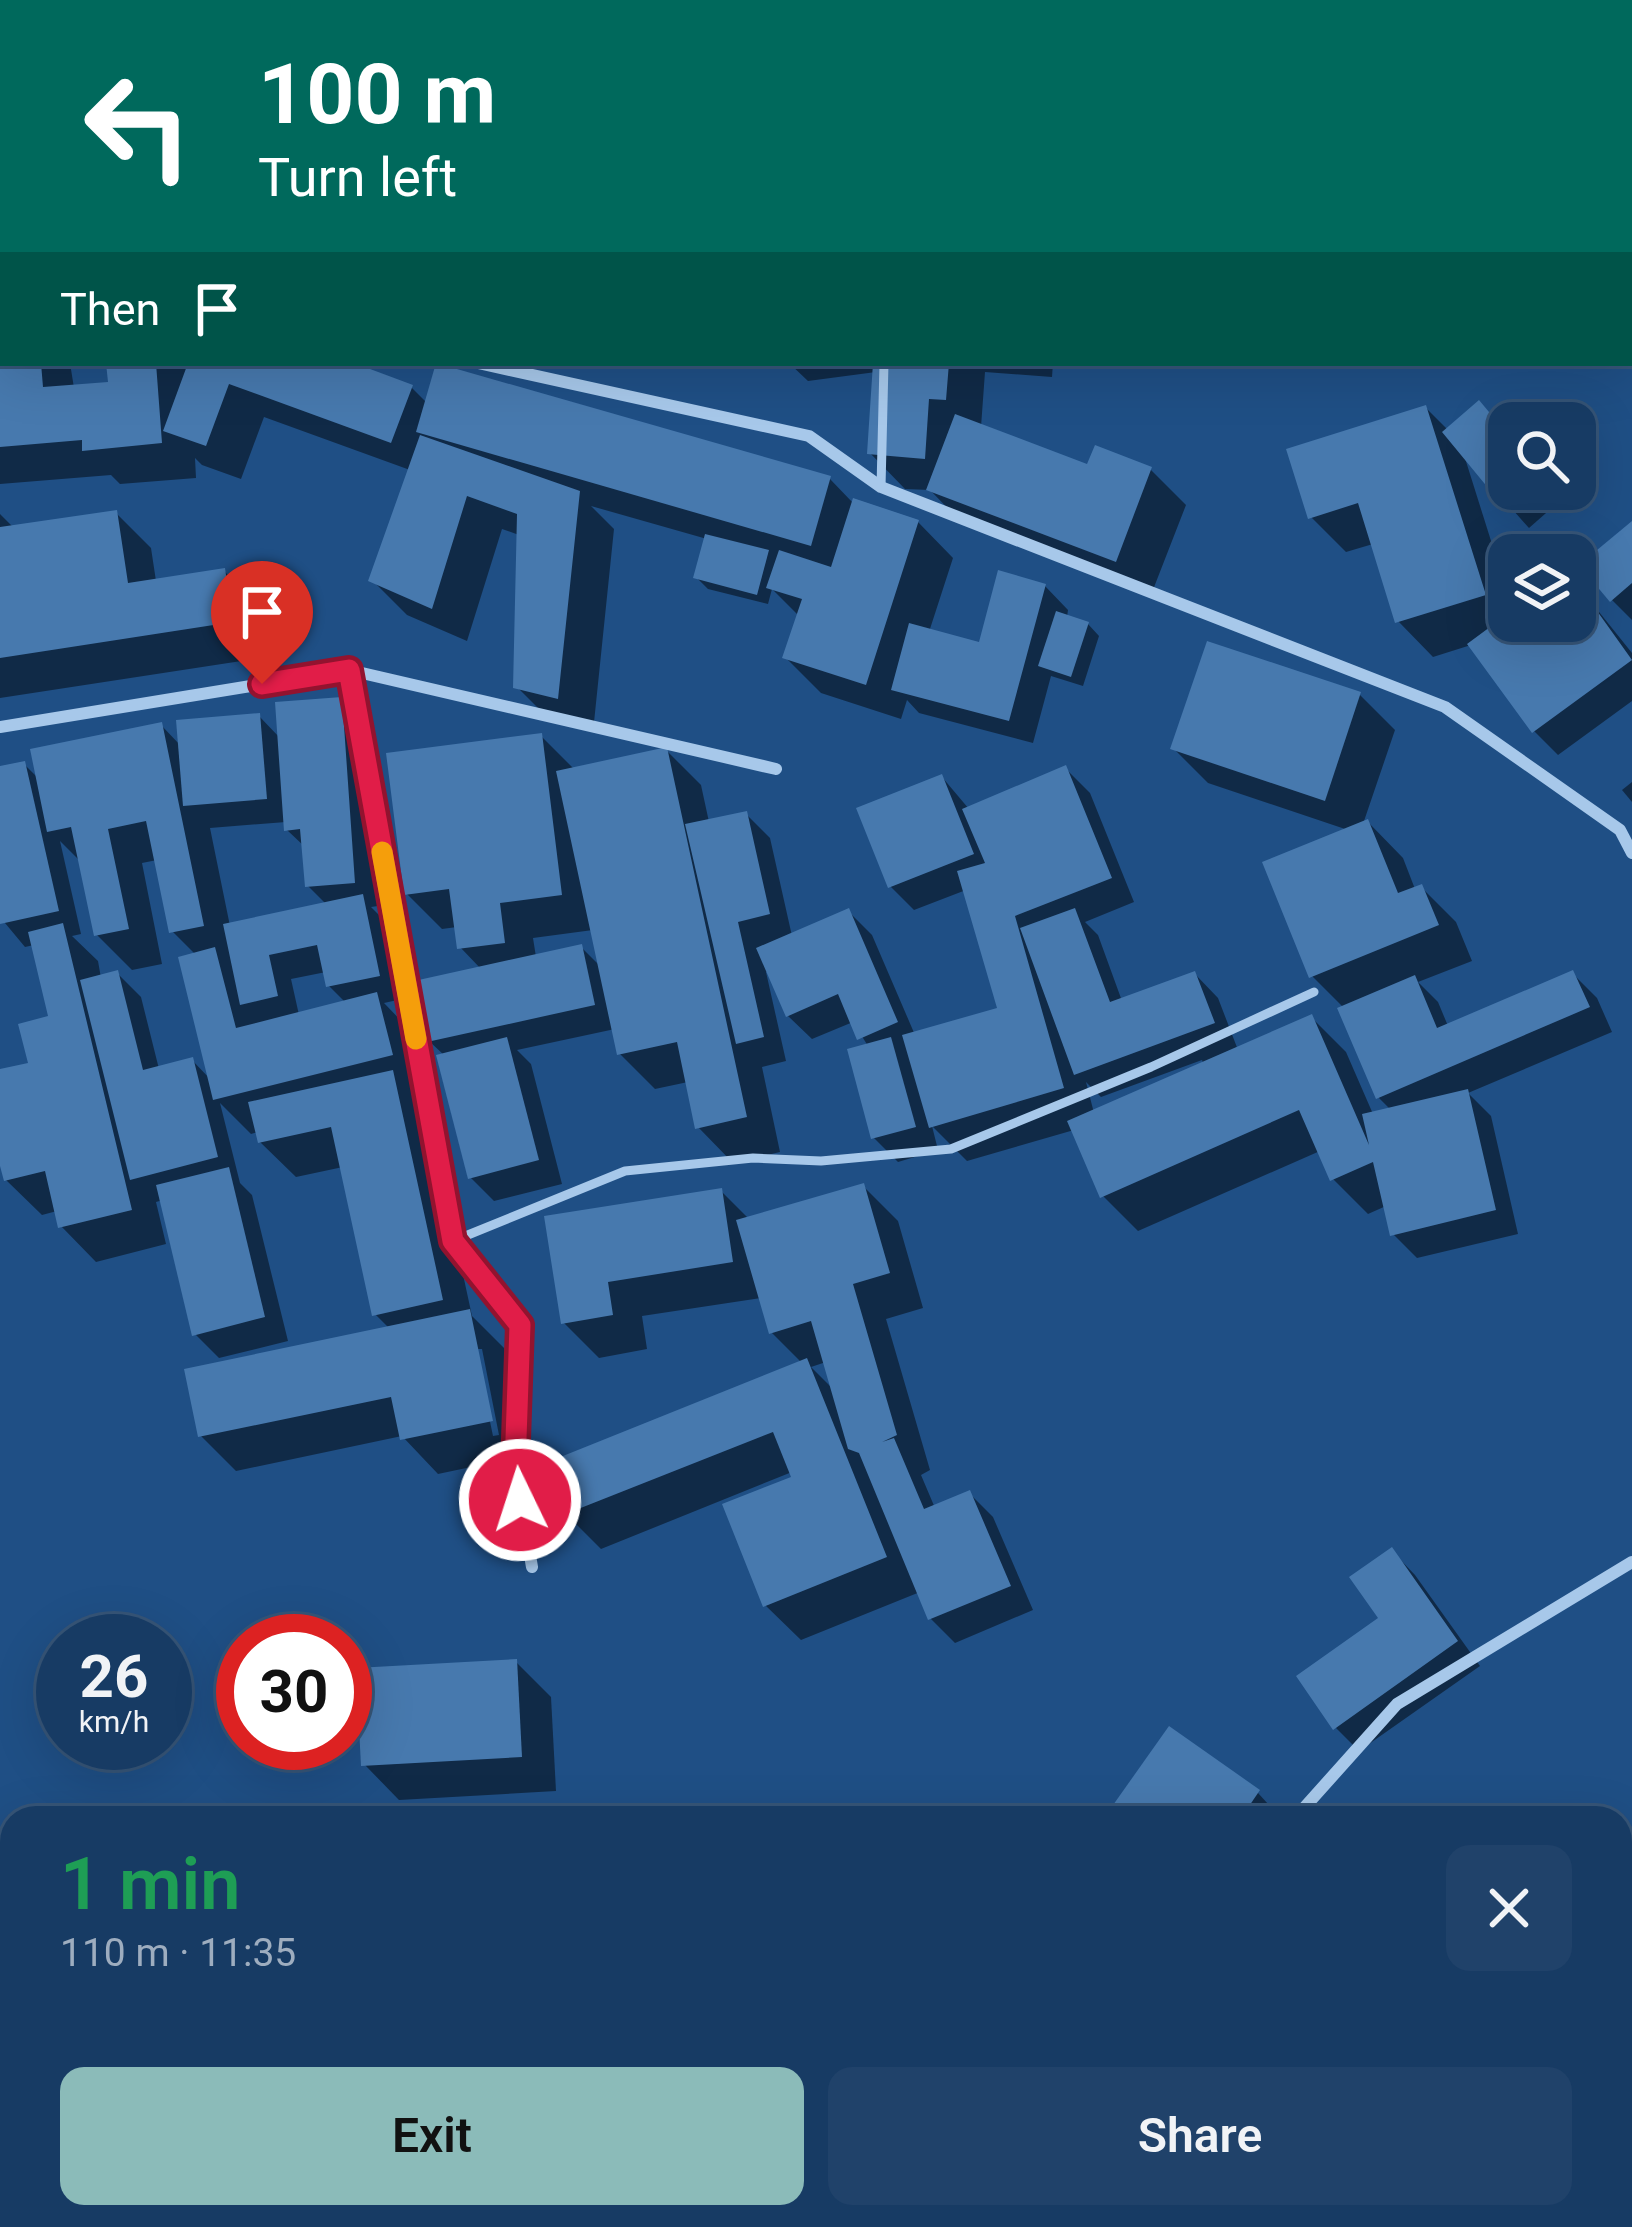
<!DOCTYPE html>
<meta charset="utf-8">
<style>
body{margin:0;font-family:Roboto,sans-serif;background:#20426a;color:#f1f3f6;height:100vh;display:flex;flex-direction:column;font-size:45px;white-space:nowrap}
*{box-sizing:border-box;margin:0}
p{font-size:39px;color:#9eadbf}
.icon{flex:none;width:66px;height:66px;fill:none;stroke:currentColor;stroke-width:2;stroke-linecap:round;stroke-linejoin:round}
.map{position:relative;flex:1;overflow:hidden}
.sheet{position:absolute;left:0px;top:1806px;width:1632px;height:423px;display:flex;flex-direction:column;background:#173b64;border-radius:36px 36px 0 0;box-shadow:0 12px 48px #0002,0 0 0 3px #365578}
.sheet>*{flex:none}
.hud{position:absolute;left:0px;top:0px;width:1632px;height:366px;box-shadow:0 12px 48px #0002,0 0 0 3px #365578;background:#00695c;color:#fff;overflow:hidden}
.buttons{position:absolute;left:1488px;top:402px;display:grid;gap:24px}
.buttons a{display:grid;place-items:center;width:108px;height:108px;border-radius:24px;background:#173b64;box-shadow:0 12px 48px #0002,0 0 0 3px #365578;font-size:60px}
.speed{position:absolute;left:36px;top:1614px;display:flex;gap:24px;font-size:60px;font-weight:700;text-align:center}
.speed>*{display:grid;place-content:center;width:156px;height:156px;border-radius:50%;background:#173b64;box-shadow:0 12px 48px #0002,0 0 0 3px #365578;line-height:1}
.speed small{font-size:30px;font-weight:400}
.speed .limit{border:18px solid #d22;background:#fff;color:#111}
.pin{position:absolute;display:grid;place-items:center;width:102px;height:102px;color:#fff;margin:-123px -51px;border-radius:50% 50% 50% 0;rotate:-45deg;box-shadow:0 0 12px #0007}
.pin .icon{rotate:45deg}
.me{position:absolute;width:132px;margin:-66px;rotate:356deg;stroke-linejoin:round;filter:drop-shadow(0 0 9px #0008)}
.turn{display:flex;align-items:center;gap:42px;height:252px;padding:0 60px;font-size:54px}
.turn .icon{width:156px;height:156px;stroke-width:2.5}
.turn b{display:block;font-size:84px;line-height:102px}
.then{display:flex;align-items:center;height:114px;padding:0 60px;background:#0003;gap:24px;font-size:45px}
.round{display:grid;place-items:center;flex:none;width:126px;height:126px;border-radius:24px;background:#20426a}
.headline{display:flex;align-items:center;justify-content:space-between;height:204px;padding:0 60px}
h1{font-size:72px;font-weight:600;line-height:90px;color:#1e9e55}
.button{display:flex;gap:24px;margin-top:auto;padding:24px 60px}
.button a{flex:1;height:138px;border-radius:24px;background:#8bbbb9;color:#111;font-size:48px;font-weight:600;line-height:138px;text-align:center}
.button a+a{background:#20426a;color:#f1f3f6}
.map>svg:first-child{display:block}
.shadow{fill:#0007;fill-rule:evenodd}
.building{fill:#4779ae}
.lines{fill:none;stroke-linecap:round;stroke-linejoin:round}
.service{stroke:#a7c8ea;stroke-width:9}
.minor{stroke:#a7c8ea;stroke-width:12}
.route-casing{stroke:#92132f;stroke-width:30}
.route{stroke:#e11d48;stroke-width:21}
.slow{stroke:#f59e0b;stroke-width:21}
</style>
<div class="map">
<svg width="1632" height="2227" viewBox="0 0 1632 2227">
<rect width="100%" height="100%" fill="#1f4f85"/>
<g class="shadow">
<path d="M0,0H226L229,3H3L0,121Z"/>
<path d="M375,0H527L529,3H376Z"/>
<path d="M693,0H842L843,3H693Z"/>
<path d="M935,0H1027L1028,3H936Z"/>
<path d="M1112,0H1214L1215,3H1114Z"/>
<path d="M1308,0H1460L1461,3H1309Z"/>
<path d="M1562,0H1632V51L1629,3Z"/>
<path d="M0,224L3,363H70L74,388L111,384L109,363H187L188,374L192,363H345L411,387L427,403L830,479L854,504L918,522L953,558L929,632L981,645L1045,586L1068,610L1067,617L1088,624L1099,636L1083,686L1051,676L1033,743L919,713L907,700L901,719L821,693L786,658L799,616L772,589L768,604L708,589L696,577L707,539L591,506L614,529L593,732L552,722L516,686L519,535L502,529L467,641L407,615L372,580L410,470L264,417L241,479L202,465L195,458L196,478L120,484L111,475L0,484Z"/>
<path d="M789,363H1053L1052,377L985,372L981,427L1089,468L1151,470L1186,505L1151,595L964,525L930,490L905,489L870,453L876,372L808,381Z"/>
<path d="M1479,404L1509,435V489H1554L1562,499L1529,528L1464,455L1509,598V621H1575V582L1632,653V701L1558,755L1534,731L1471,645L1433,657L1398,621L1373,544L1346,552L1311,517L1426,408L1448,430Z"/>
<path d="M116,513L151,548L156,581L224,571L243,590L272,565L284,576L292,619L262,624L267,657L0,698V514L14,528Z"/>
<path d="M1632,524V620L1612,600Z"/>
<path d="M1360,695L1395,730L1363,824L1368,822L1403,858L1415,889L1421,887L1456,922L1472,961L1418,982L1438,1002L1448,1026L1573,974L1597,998L1612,1032L1468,1093L1491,1116L1518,1234L1417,1258L1393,1234L1386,1206L1368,1214L1333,1179L1320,1151L1138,1231L1103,1196L1074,1130L967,1161L932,1126L938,1150L898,1162L874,1138L868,1046L853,1022L812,1039L788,1016L769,971L766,972L786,1061L762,1067L780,1152L733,1163L698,1127L688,1082L655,1089L620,1054L615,1029L517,1050L531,1064L562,1184L494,1201L470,1177L445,1056L429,1041L481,969L460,947L457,927L442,929L407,894L541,736L575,770L666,750L701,785L709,822L746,814L770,838L792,936L848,911L872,935L915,1035L1000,1010L966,890L914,910L890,886L942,777L969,809L1066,769L1090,793L1134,902L1085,922L1098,935L1122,1001L1195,974L1218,998L1238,1050L1311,1017L1346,1052L1373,1114L1391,1110L1378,1097L1344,1008L1312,976L1348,830L1208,783L1173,748ZM593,930L601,967L581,947L536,957L533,938ZM1202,1060L1204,1065L1094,1113L1086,1082L1101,1097Z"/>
<path d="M341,701L365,724L378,906L371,907L386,922L402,999L384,1003L411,1031L426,1090L412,1093L427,1108L472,1316L504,1348L527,1455L438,1474L402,1436L236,1471L201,1436L390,1329L375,1314L343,1167L296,1177L260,1142L258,1132L251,1134L220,1103L240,1183L252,1195L288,1341L219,1358L195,1334L163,1200L156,1202L166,1244L96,1262L61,1226L57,1211L42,1215L6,1180L0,1153V1073L31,1065L51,1018L34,945L25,947L0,917V769L24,764L39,779L161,725L181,746L259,716L280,738ZM286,822L287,830L305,847L308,886L327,905L230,926L210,828ZM60,841L82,863L97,935L132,970L162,964L142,863L157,860L172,931L196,955L211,1080L192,1060L159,1069L141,997L117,973L101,978L98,961L72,936L81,934ZM326,972L329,986L346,1003L299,1015L291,979ZM475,1349H482L499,1435L493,1436Z"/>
<path d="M1632,782V802L1622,790Z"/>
<path d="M863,1186L898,1221L923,1308L886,1319L930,1470L921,1475L935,1508L969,1493L993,1517L1033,1610L955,1643L931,1619L920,1592L801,1640L765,1605L795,1479L792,1472L601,1549L566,1514L803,1364L772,1333L761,1298L642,1316L647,1349L599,1358L563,1322L547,1218L721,1191L749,1219ZM826,1362L834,1390L811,1367Z"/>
<path d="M1392,1551L1415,1575L1480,1666L1359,1751L1336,1728L1382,1619Z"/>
<path d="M516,1662L551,1697L556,1791L399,1800L364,1764Z"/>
<path d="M1170,1730L1258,1793L1281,1818H1113Z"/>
<path d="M12,2106V2217H161L144,2227H0V2114Z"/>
<path d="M580,2217H923L930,2227H698L694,2221L690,2227H591Z"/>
<path d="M931,2217H994L1001,2227H938Z"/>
</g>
<g class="building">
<path d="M0,363H41L43,387L108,382L106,363H156L162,443L82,451V440L0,447Z"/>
<path d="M188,363H354L413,385L391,443L229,384L206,446L163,431Z"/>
<path d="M436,363L831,476L811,546L416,432Z"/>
<path d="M873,363H949L946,400L929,399L925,459L867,454Z"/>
<path d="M1479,400L1509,436V489H1523L1503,506L1442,432Z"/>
<path d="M1426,405L1486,595L1395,623L1358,503L1308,519L1286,449Z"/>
<path d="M955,414L1087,464L1095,445L1152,467L1116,562L926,490Z"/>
<path d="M420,435L580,491L558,699L513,688L517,514L467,496L432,609L368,581Z"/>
<path d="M853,498L919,520L866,685L782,658L802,599L766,588L779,550L831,567Z"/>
<path d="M117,510L128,583L225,568L233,622L0,658V527Z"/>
<path d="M1632,521V583L1610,602L1579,565Z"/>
<path d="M705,534L769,550L757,595L693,578Z"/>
<path d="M273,562L282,608L245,615L236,569Z"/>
<path d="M998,570L1046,584L1009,721L891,690L909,623L979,642Z"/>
<path d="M1575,580L1632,660L1532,733L1467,644L1509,613V621H1575Z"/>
<path d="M1056,611L1089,622L1071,677L1038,666Z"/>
<path d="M1207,641L1361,692L1325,801L1170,749Z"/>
<path d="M342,697L355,883L305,887L300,829L284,831L275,702Z"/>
<path d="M260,713L267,799L183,806L176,720Z"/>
<path d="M162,722L204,926L169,933L146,821L108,829L129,929L94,936L71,827L47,832L30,749Z"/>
<path d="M542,733L562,895L500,903L505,943L457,949L449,889L404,895L386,753Z"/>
<path d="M667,747L747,1117L695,1129L677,1042L617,1055L556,771Z"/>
<path d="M25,761L59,911L0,924V766Z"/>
<path d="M1066,765L1112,878L1015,916L1064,1088L929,1128L902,1035L997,1008L957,871L985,863L962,809Z"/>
<path d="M942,774L974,854L888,888L856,808Z"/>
<path d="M747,811L770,914L738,922L764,1037L736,1044L685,824Z"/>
<path d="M1368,819L1398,893L1422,884L1439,925L1309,978L1262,862Z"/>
<path d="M363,894L380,976L326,987L317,945L269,955L278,996L240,1005L223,924Z"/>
<path d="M849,908L898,1022L857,1040L838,994L786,1017L756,948Z"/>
<path d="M1075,908L1110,1002L1195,971L1215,1023L1074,1075L1020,928Z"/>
<path d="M63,923L132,1210L58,1228L45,1171L4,1181L0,1166V1069L28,1063L18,1024L48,1016L28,932Z"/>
<path d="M582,944L595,1005L427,1042L414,981Z"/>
<path d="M215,947L236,1028L377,992L393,1055L213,1100L178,957Z"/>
<path d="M118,970L143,1070L193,1057L218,1157L130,1180L80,980Z"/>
<path d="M1573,970L1590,1007L1376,1099L1337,1008L1415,975L1437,1028Z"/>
<path d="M1312,1014L1369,1145L1362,1114L1468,1089L1496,1210L1390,1236L1373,1162L1330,1181L1299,1110L1100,1198L1067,1121Z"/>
<path d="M507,1037L539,1160L468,1179L436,1055Z"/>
<path d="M891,1037L916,1127L871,1139L847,1049Z"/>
<path d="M393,1070L443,1300L372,1316L331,1127L258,1143L248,1102Z"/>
<path d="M229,1167L265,1317L192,1336L156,1185Z"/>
<path d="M864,1183L890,1273L853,1284L897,1435L882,1442L894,1438L924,1509L970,1490L1011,1586L928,1620L859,1453L848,1449L811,1321L769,1334L736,1220Z"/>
<path d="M722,1188L733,1262L608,1282L613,1315L561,1324L544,1216Z"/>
<path d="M470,1309L493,1421L400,1440L391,1397L198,1437L184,1369Z"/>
<path d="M807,1358L887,1557L763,1607L722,1504L791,1477L773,1432L563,1515L543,1464Z"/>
<path d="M1392,1547L1458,1641L1333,1730L1296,1676L1378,1618L1349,1577Z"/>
<path d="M517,1659L522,1757L361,1766L356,1668Z"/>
<path d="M1169,1726L1260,1790L1241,1818H1110L1106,1815Z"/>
<path d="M12,2103V2217H69L52,2227H0V2110Z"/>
<path d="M581,2217H656L665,2227H594Z"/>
<path d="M687,2217H747L734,2227H694Z"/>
<path d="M842,2217H917L924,2227H849Z"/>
<path d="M928,2217H967L951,2227H934Z"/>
</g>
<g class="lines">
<g class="service">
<path d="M859,0L860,3"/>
<path d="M881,487L884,363"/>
<path d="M453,1241L625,1171L753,1158L821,1161L951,1149L1151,1067L1314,992"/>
</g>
<g class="minor">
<path d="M0,189L3,190"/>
<path d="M478,363L809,436L881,487L1445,707L1620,830L1632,853"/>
<path d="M349,670L776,769"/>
<path d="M0,727L349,670L453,1241L520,1325L515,1467L532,1567"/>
<path d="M1295,1818L1397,1704L1632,1562"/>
<path d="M1015,2227L1021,2217"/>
</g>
</g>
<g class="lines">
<defs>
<path id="route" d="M262,684L349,670L453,1241L520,1325L515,1467L520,1500"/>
</defs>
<use href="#route" class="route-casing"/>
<use href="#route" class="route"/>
<path class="slow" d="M382,852L416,1039"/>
</g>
</svg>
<div class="buttons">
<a><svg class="icon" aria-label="search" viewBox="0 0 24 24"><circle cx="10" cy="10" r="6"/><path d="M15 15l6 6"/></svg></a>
<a><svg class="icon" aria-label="layers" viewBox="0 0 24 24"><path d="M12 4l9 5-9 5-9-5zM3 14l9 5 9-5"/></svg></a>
</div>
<div class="speed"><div>26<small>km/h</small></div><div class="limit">30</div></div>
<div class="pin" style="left:262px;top:684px;background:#d93025"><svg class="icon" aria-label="arrive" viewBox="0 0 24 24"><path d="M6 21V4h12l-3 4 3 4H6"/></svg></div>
<svg class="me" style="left:520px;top:1500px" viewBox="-20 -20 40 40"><circle r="17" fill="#e11d48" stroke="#fff" stroke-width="3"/><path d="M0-11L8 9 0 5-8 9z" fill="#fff"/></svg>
<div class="hud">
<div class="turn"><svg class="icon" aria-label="left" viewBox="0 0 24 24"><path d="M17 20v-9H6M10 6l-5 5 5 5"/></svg><div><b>100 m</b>Turn left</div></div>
<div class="then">Then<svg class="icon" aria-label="arrive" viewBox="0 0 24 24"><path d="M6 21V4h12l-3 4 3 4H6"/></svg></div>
</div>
<section class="sheet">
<div class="headline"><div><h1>1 min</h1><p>110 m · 11:35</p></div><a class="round"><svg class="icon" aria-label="close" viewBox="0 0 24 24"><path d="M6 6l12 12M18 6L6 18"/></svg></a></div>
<div class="button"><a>Exit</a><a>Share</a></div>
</section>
</div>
